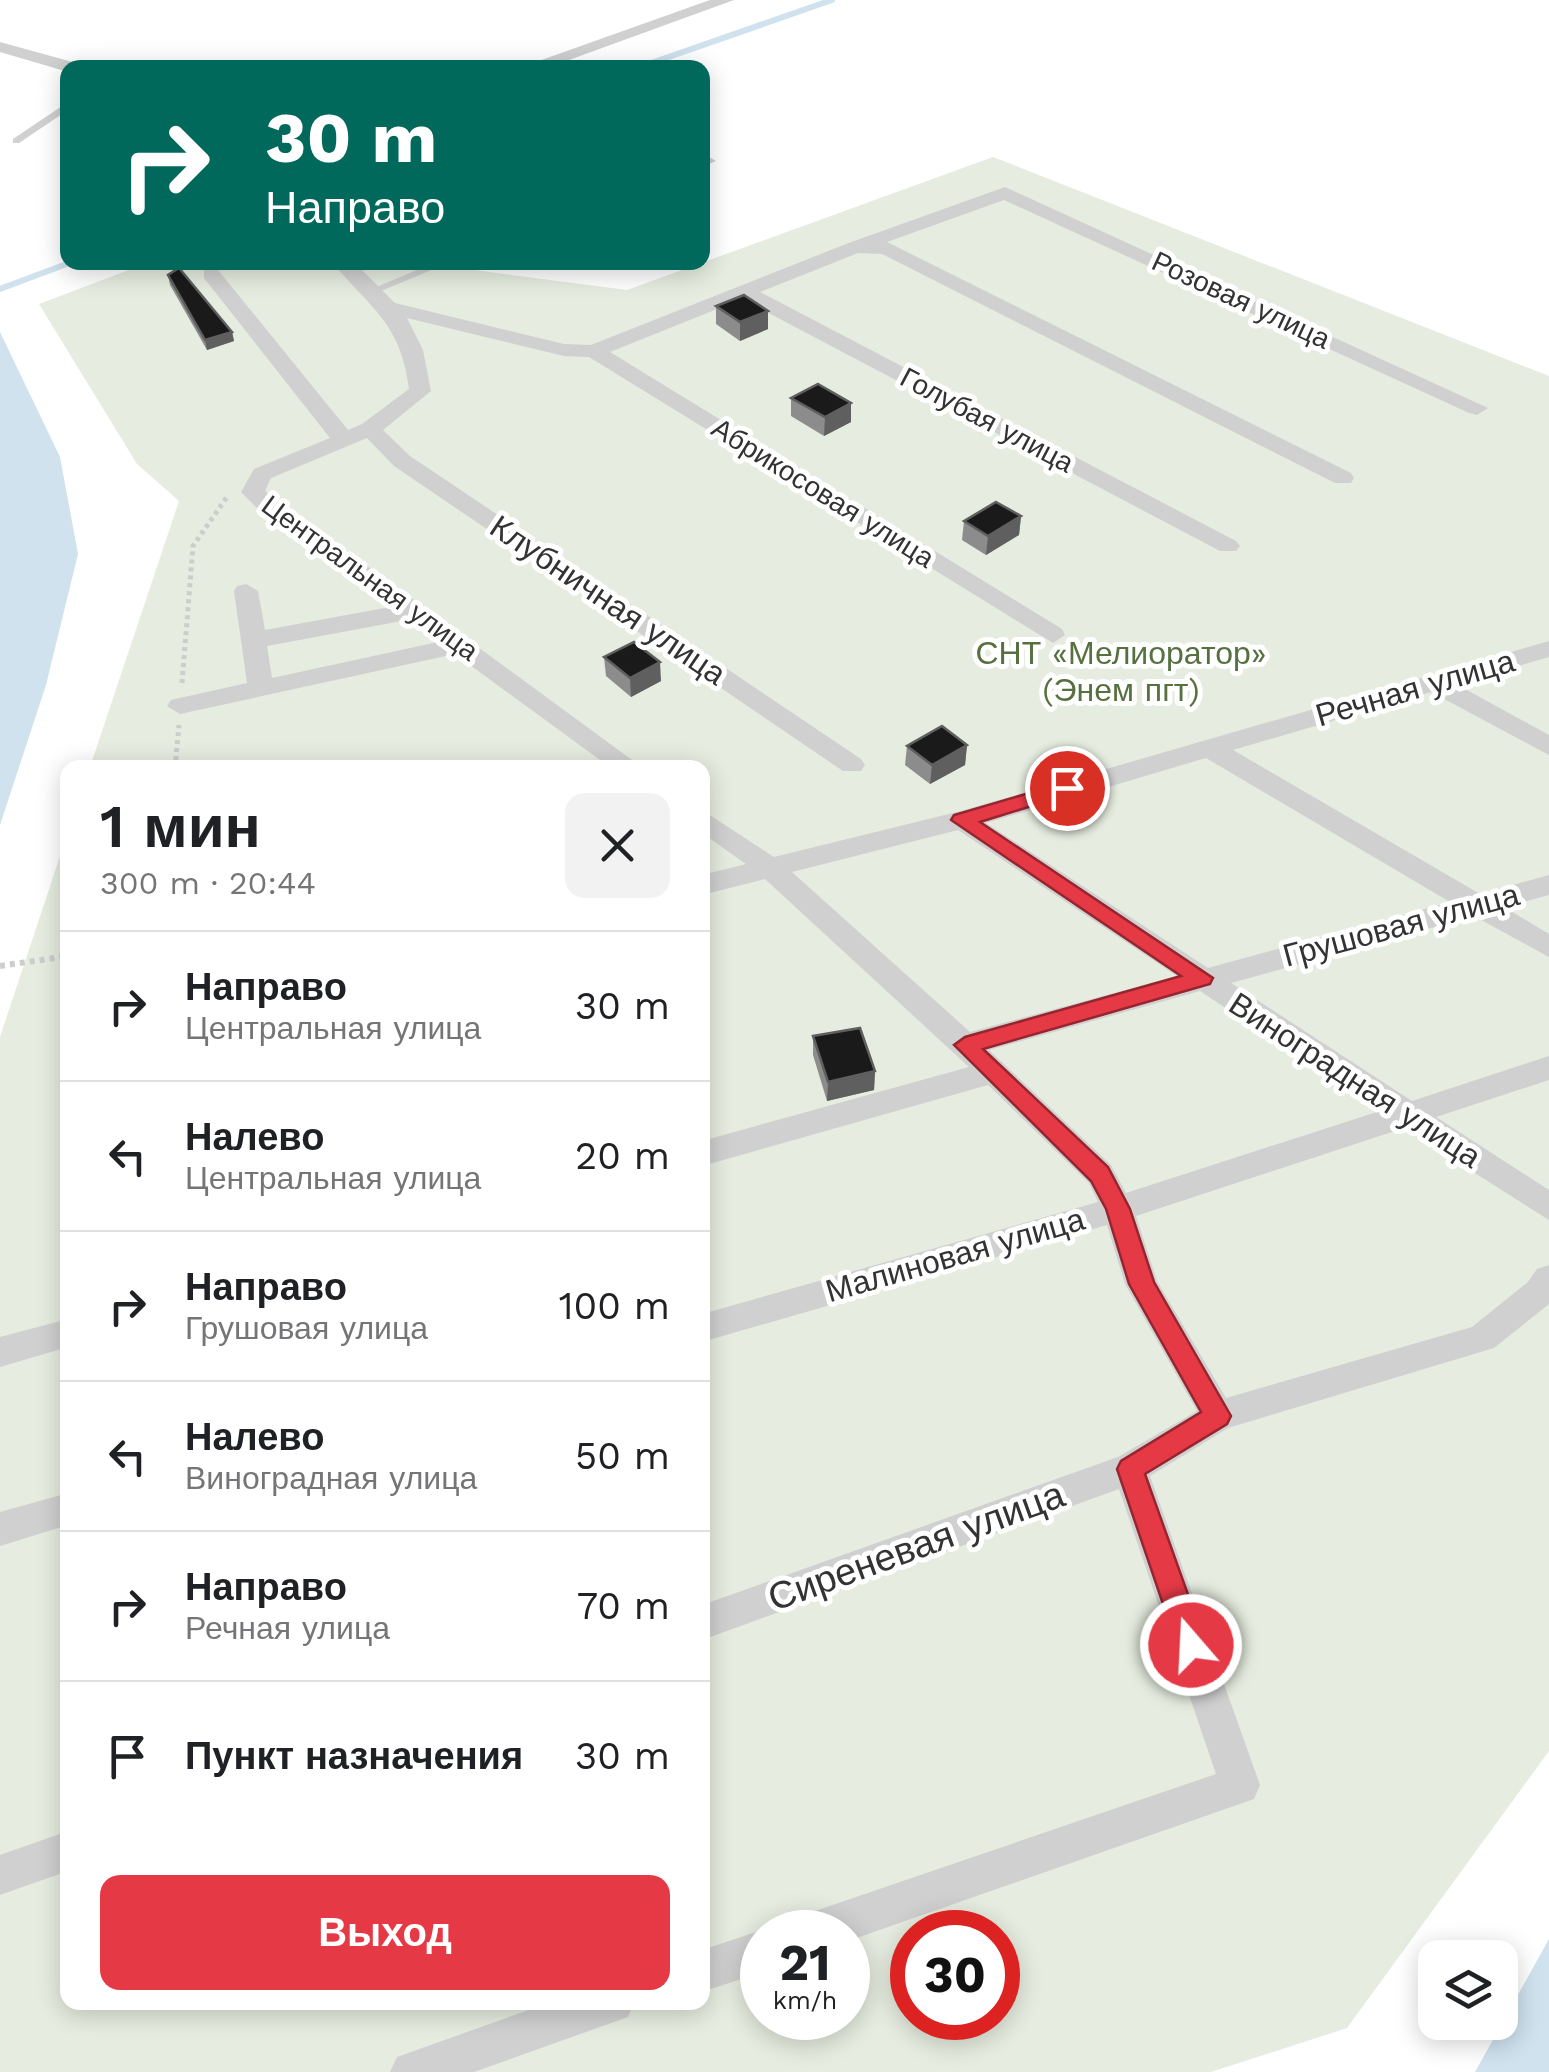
<!DOCTYPE html>
<html lang="ru">
<meta charset="utf-8">
<style>
body{margin:0;font-family:"Work Sans",sans-serif;background:#f2f2f2;color:#202124;height:100vh;display:flex;flex-direction:column;font-size:38px;white-space:nowrap}
*{box-sizing:border-box;margin:0}
p{font-size:32px;color:#757577}
.icon{flex:none;width:55px;height:55px;fill:none;stroke:currentColor;stroke-width:2;stroke-linecap:round;stroke-linejoin:round}
.map{position:relative;flex:1;overflow:hidden}
.details{position:absolute;left:60px;top:760px;width:650px;height:1250px;display:flex;flex-direction:column;background:#fff;border-radius:20px;box-shadow:0 5px 25px #0003}
.details>*{flex:none}
.banner{position:absolute;left:60px;top:60px;width:650px;height:210px;border-radius:20px;box-shadow:0 5px 25px #0003;background:#00695c;color:#fff;overflow:hidden}
.buttons{position:absolute;left:1418px;top:1940px;display:grid;gap:20px}
.buttons a{display:grid;place-items:center;width:100px;height:100px;border-radius:20px;background:#fff;box-shadow:0 5px 25px #0003;font-size:50px}
.speed{position:absolute;left:740px;top:1910px;display:flex;gap:20px;font-size:50px;font-weight:700;text-align:center}
.speed>*{display:grid;place-content:center;width:130px;height:130px;border-radius:50%;background:#fff;box-shadow:0 5px 25px #0003;line-height:1}
.speed small{font-size:25px;font-weight:400}
.speed .limit{border:15px solid #d22;background:#fff;color:#111}
.pin{position:absolute;display:grid;place-items:center;width:85px;height:85px;color:#fff;margin:-42px;border:5px solid #fff;border-radius:50%;box-shadow:0 2px 10px #0007}
.me{position:absolute;width:110px;margin:-55px;rotate:341deg;stroke-linejoin:round;filter:drop-shadow(0 0 8px #0008)}
.turn{display:flex;align-items:center;gap:35px;height:210px;padding:0 40px;font-size:45px}
.turn .icon{width:130px;height:130px;stroke-width:2.5}
.turn b{display:block;font-size:70px;line-height:85px}
.round{display:grid;place-items:center;flex:none;width:105px;height:105px;border-radius:20px;background:#f2f2f2}
.overview{display:flex;align-items:center;justify-content:space-between;height:170px;padding:0 40px}
h1{font-size:60px;font-weight:600;line-height:75px}
.button{display:flex;gap:20px;margin-top:auto;padding:20px 40px}
.button a{flex:1;height:115px;border-radius:20px;background:#e63946;color:#fff;font-size:40px;font-weight:600;line-height:115px;text-align:center}
ul{padding:0;list-style:none}
li{display:flex;align-items:center;gap:30px;height:150px;padding:0 40px;border-top:2px solid #e0e0e0}
li div{flex:1}
li b{display:block;font-size:38px}
li em{font-style:normal}
.map>svg:first-child{display:block}
.green{fill:#e6ecdf;fill-rule:evenodd}
.water{fill:#cfe2ee}
.lines{fill:none;stroke-linecap:round;stroke-linejoin:round}
.stream{stroke:#cfe2ee;stroke-width:6}
.path-far1{stroke:#cdcdcd;stroke-width:5;stroke-dasharray:4 4;stroke-linecap:butt}
.path{stroke:#cdcdcd;stroke-width:6;stroke-dasharray:5 5;stroke-linecap:butt}
.service{fill:#d0d0d0;fill-rule:evenodd}
.minor{fill:#d0d0d0;fill-rule:evenodd}
.wall{fill:#8c8c8c}
.shaded-wall{fill:#5f5f5f}
.building{fill:#1a1a1a;stroke:#5f5f5f;stroke-width:2.5}
.route{fill:#e63946;stroke:#96252e;stroke-width:2.5}
.labels{text-anchor:middle;dominant-baseline:central;stroke-width:10;stroke-linejoin:round;paint-order:stroke}
.far-street-label{font-size:28px;fill:#333;stroke:#fff}
.street-label{font-size:32px;fill:#333;stroke:#fff}
.park-label{font-size:32px;fill:#56703f;stroke:#fff}
.near-street-label{font-size:38px;fill:#333;stroke:#fff}
</style>
<div class="map">
<svg width="1549" height="2072" viewBox="0 0 1549 2072">
<rect width="100%" height="100%" fill="#fff"/>
<path class="green" d="M993,157L1549,376V1751L1347,2028L1211,2072H0V1037L67,835L68,2002H702V768L90,767L179,501L137,464L39,304L150,262L421,263L627,290ZM762,1932H848V2018H762ZM912,1932H998V2018H912Z"/>
<g class="water">
<path d="M0,332L60,457L78,554L46,685L0,825Z"/>
<path d="M1549,1939V2072H1475Z"/>
</g>
<g class="lines">
<g class="stream">
<path d="M637,68L832,0"/>
<path d="M0,289L72,262"/>
</g>
<g class="path-far1">
<path d="M182,683L193,546L227,497"/>
<path d="M175,768L179,725"/>
</g>
<path class="path" d="M0,966L68,956"/>
<g class="service">
<path d="M68,102V110L19,143H13V139Z"/>
<path d="M711,158L716,161L702,167V161Z"/>
<path d="M436,262H451L376,293L367,291Z"/>
</g>
<g class="minor">
<path d="M710,0H734L547,68H519Z"/>
<path d="M0,42L80,64L83,68H68V72L0,52Z"/>
<path d="M1005,187L1488,408L1477,415L1469,413L1004,200L887,242L1351,473L1354,478L1351,483H1335L882,254L858,253L760,292L1236,541L1240,546L1236,551H1220L742,299L610,352L1062,629L1065,635L1053,643L589,357L564,356L407,318L423,350L431,391L383,430L410,456L861,759L865,765L861,771H843L394,466L367,438L271,478L265,491L643,768H611L455,654L180,714L167,706L171,700L247,683L234,591L237,586L246,584L258,591L265,630L390,607L266,517L241,492L254,469L330,438L204,278V270H218L348,430L362,424L409,389C401,323 371,309 332,262H354L395,303L564,344L591,345L846,244ZM407,620L438,642L272,678L267,646Z"/>
<path d="M1549,641V657L1456,684L1549,735V755L1431,692L1233,750L1480,894L1549,875V895L1504,907L1549,934V957L1474,916L1231,983L1412,1101L1549,1056V1080L1436,1117L1549,1190V1220L1404,1128L1136,1216L1157,1281L1226,1398L1472,1327L1528,1282L1537,1269L1549,1265V1304L1494,1348L1228,1428L1150,1476L1260,1785L1254,1799L848,1941V1932H795L800,1917L815,1911L1216,1774L1119,1489L702,1640V1605L1118,1457L1197,1411L1125,1284L1107,1225L702,1342V1314L1098,1202L1089,1183L988,1085L702,1166V1141L969,1067L765,879L702,895V875L746,864L702,833V810L774,857L961,811ZM1206,758L1450,902L1208,968L986,823ZM958,830L1177,976L970,1032L792,872ZM1200,991L1380,1111L1126,1193L1111,1165L989,1050Z"/>
<path d="M68,1319V1347L0,1367V1337Z"/>
<path d="M68,1493V1525L0,1546V1512Z"/>
<path d="M68,1831V1871L0,1895V1855Z"/>
<path d="M762,1930L768,1932H762V1972L702,1992V1950Z"/>
<path d="M551,2002H634L628,2017L474,2072H390L397,2057Z"/>
</g>
</g>
<g class="wall">
<path d="M168,275L232,332L234,341L207,350L170,285Z"/>
<path d="M716,306L768,329L740,341L716,324Z"/>
<path d="M791,398L851,403V422L824,436L791,416Z"/>
<path d="M1021,516L1019,535L986,555L962,540L964,521Z"/>
<path d="M604,657L661,681L631,697L606,676Z"/>
<path d="M967,745L965,765L930,784L905,765L907,746Z"/>
<path d="M813,1036L875,1071L874,1090L827,1101L813,1055Z"/>
</g>
<g class="shaded-wall">
<path d="M768,311V329L740,341V322Z"/>
<path d="M232,332L234,341L207,350L205,340Z"/>
<path d="M851,403V422L824,436L825,417Z"/>
<path d="M1021,516L1019,535L986,555L988,536Z"/>
<path d="M660,662L661,681L631,697L630,678Z"/>
<path d="M967,745L965,765L930,784L932,765Z"/>
<path d="M875,1071L874,1090L827,1101L828,1082Z"/>
</g>
<g class="building">
<path d="M179,268L232,332L205,340L168,275Z"/>
<path d="M744,295L768,311L740,322L716,306Z"/>
<path d="M818,384L851,403L825,417L791,398Z"/>
<path d="M996,502L1021,516L988,536L964,521Z"/>
<path d="M634,642L660,662L630,678L604,657Z"/>
<path d="M942,726L967,745L932,765L907,746Z"/>
<path d="M860,1028L875,1071L828,1082L813,1036Z"/>
</g>
<path class="route" d="M1067,782L1077,788L1074,793L980,822L1213,978L1210,984L983,1049L1108,1167L1130,1209L1154,1282L1231,1416L1227,1424L1145,1474L1206,1645L1201,1654L1191,1658L1181,1654L1177,1645L1117,1469L1121,1461L1201,1412L1129,1284L1106,1209L1091,1181L954,1045L965,1037L1181,976L951,820L954,815Z"/>
<g class="labels">
<g class="far-street-label">
<text transform="translate(1241 300) rotate(25)">Розовая улица</text>
<text transform="translate(987 420) rotate(28)">Голубая улица</text>
<text transform="translate(823 493) rotate(32)">Абрикосовая улица</text>
<text transform="translate(370 578) rotate(36)">Центральная улица</text>
</g>
<g class="street-label">
<text transform="translate(608 600) rotate(34)">Клубничная улица</text>
<text transform="translate(1415 688) rotate(-16)">Речная улица</text>
<text transform="translate(1401 925) rotate(-15)">Грушовая улица</text>
<text transform="translate(1355 1080) rotate(33)">Виноградная улица</text>
<text transform="translate(955 1255) rotate(-16)">Малиновая улица</text>
</g>
<g class="park-label">
<text x="1121" y="653">СНТ «Мелиоратор»<tspan x="1121" dy="37">(Энем пгт)</tspan></text>
</g>
<g class="near-street-label">
<text transform="translate(916 1546) rotate(-20)">Сиреневая улица</text>
</g>
</g>
</svg>
<div class="buttons">
<a><svg class="icon" aria-label="layers" viewBox="0 0 24 24"><path d="M12 4l9 5-9 5-9-5zM3 14l9 5 9-5"/></svg></a>
</div>
<div class="speed"><div>21<small>km/h</small></div><div class="limit">30</div></div>
<div class="pin" style="left:1067px;top:788px;background:#d93025"><svg class="icon" aria-label="arrive" viewBox="0 0 24 24"><path d="M6 21V4h12l-3 4 3 4H6"/></svg></div>
<svg class="me" style="left:1191px;top:1645px" viewBox="-20 -20 40 40"><circle r="17" fill="#e63946" stroke="#fff" stroke-width="3"/><path d="M0-11L8 9 0 5-8 9z" fill="#fff"/></svg>
<div class="banner">
<div class="turn"><svg class="icon" aria-label="right" viewBox="0 0 24 24"><path d="M7 20v-9h11M14 6l5 5-5 5"/></svg><div><b>30 m</b>Направо</div></div>
</div>
<section class="details">
<div class="overview"><div><h1>1 мин</h1><p>300 m · 20:44</p></div><a class="round"><svg class="icon" aria-label="close" viewBox="0 0 24 24"><path d="M6 6l12 12M18 6L6 18"/></svg></a></div>
<ul>
<li><svg class="icon" aria-label="right" viewBox="0 0 24 24"><path d="M7 20v-9h11M14 6l5 5-5 5"/></svg><div><b>Направо</b><p>Центральная улица</p></div><em>30 m</em></li>
<li><svg class="icon" aria-label="left" viewBox="0 0 24 24"><path d="M17 20v-9H6M10 6l-5 5 5 5"/></svg><div><b>Налево</b><p>Центральная улица</p></div><em>20 m</em></li>
<li><svg class="icon" aria-label="right" viewBox="0 0 24 24"><path d="M7 20v-9h11M14 6l5 5-5 5"/></svg><div><b>Направо</b><p>Грушовая улица</p></div><em>100 m</em></li>
<li><svg class="icon" aria-label="left" viewBox="0 0 24 24"><path d="M17 20v-9H6M10 6l-5 5 5 5"/></svg><div><b>Налево</b><p>Виноградная улица</p></div><em>50 m</em></li>
<li><svg class="icon" aria-label="right" viewBox="0 0 24 24"><path d="M7 20v-9h11M14 6l5 5-5 5"/></svg><div><b>Направо</b><p>Речная улица</p></div><em>70 m</em></li>
<li><svg class="icon" aria-label="arrive" viewBox="0 0 24 24"><path d="M6 21V4h12l-3 4 3 4H6"/></svg><div><b>Пункт назначения</b></div><em>30 m</em></li>
</ul>
<div class="button"><a>Выход</a></div>
</section>
</div>
